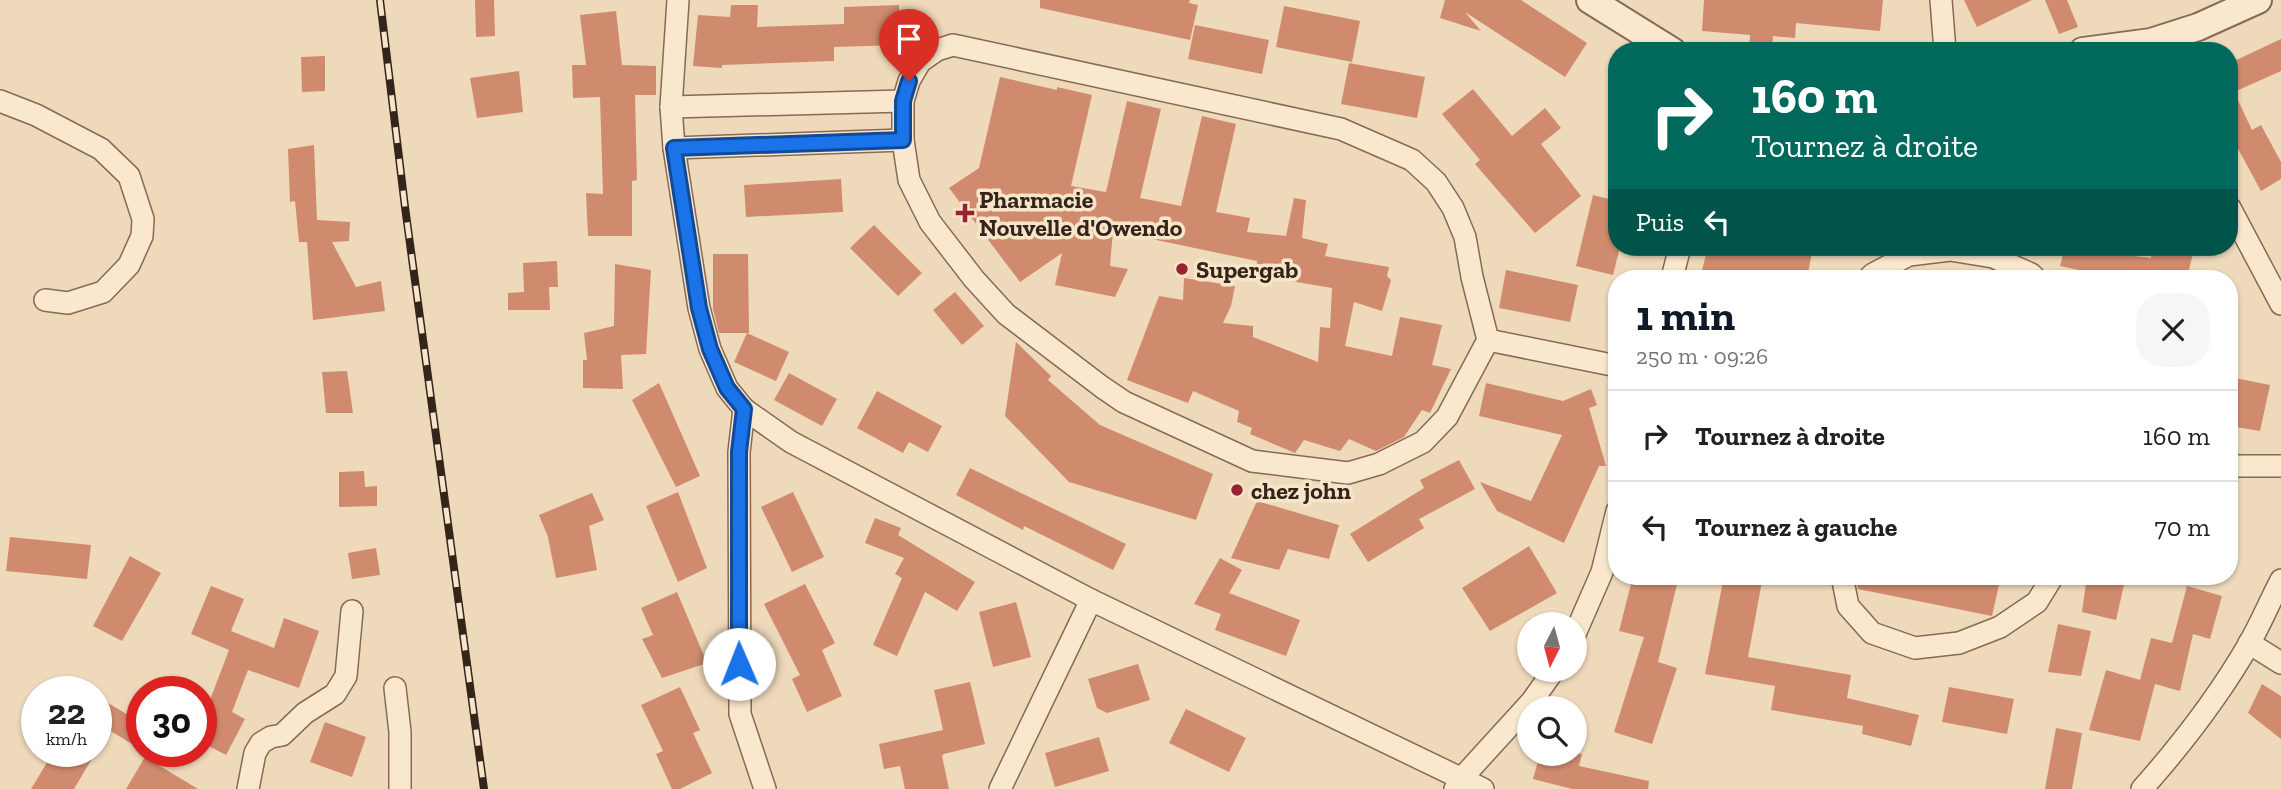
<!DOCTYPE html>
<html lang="fr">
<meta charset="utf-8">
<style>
body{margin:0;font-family:"Zilla Slab",serif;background:#f6f6f6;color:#202124;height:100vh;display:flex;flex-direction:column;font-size:26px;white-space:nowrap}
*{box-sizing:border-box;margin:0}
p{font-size:23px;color:#757577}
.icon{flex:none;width:38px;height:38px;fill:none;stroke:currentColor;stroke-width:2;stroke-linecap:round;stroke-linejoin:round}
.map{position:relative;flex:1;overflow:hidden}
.side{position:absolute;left:1608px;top:270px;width:630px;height:315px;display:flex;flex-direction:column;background:#fff;border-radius:28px;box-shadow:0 2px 5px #0004}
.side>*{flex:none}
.guide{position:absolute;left:1608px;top:42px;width:630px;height:214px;border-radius:28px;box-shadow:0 2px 5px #0004;background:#00695c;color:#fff;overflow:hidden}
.needle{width:46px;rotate:186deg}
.tools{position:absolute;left:1517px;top:612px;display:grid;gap:14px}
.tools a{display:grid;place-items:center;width:70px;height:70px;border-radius:50%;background:#fff;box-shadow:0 2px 5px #0004;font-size:35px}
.speed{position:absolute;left:21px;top:676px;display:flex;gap:14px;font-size:35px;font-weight:700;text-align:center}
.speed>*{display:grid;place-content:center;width:91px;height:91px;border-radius:50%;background:#fff;box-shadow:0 2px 5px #0004;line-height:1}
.speed small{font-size:18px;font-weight:400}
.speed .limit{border:10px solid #d22;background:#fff;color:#111}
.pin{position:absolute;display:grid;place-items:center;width:60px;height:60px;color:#fff;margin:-72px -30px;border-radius:50% 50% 50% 0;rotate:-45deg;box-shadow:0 0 7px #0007}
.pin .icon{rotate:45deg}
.me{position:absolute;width:77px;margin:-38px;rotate:359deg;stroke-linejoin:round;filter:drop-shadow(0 0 5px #0008)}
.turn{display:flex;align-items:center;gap:24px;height:147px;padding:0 28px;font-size:32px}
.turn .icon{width:91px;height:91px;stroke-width:2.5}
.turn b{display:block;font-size:49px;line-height:60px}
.then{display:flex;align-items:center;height:66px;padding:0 28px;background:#0003;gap:14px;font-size:26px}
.round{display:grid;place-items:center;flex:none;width:74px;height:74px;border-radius:28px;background:#f6f6f6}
.overview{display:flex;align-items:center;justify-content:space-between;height:119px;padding:0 28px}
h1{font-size:42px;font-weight:800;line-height:52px;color:#111827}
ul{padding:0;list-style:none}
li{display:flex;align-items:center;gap:21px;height:91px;padding:0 28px;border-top:2px solid #e0e0e0}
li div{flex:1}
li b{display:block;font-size:26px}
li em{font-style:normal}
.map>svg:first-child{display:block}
.building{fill:#d08b6e}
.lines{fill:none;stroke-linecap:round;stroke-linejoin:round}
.minor-casing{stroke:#876954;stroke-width:24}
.tertiary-casing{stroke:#876954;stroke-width:30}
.minor{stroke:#fae8ce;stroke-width:21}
.tertiary{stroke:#fae8ce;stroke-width:26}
.rail-casing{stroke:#35241a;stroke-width:8}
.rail{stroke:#f7e5ca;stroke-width:5;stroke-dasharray:16;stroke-linecap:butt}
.route-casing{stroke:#114b97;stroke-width:18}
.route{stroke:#1a73e8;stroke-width:12}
.poi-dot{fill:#982231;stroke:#f7e5ca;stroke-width:2.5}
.labels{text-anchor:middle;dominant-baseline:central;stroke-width:7;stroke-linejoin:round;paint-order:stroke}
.poi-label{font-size:24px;font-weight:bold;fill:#35241a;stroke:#f7e5ca;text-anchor:start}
</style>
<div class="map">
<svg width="2281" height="789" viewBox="0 0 2281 789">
<rect width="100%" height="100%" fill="#efd9bb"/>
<g class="building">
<path d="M475,0H494L495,36L476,37Z"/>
<path d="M1040,0H1190L1189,3L1198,5L1190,40L1040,8Z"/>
<path d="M1445,0H1521L1587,43L1565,77L1465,12L1481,31L1440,18Z"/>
<path d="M1704,0H1883L1880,31L1796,23L1795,38L1773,36L1772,51H1749L1750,35L1702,31Z"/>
<path d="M1964,0H2032L1977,27Z"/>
<path d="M2045,0H2067L2078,27L2059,34Z"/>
<path d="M731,5H758L757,27L844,24V7L899,5L901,45L834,47V61L722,65V68L693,66L698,15L730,17Z"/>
<path d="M1284,6L1360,21L1352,62L1276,47Z"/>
<path d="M616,11L622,65L656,66V95H635L637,180L632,181V236H588L586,193L603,194L600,97L573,98L572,65H586L580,15Z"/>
<path d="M1195,25L1269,40L1262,74L1188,59Z"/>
<path d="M2281,39V71L2234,92L2252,130L2261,125L2281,162V179L2261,191L2230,134V63Z"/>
<path d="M325,56V91L302,92L301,57Z"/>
<path d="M1349,63L1425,77L1417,118L1341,104Z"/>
<path d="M519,71L523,112L477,118L470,78Z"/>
<path d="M1000,77L1057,90V87L1092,95L1071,186L1106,192L1127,101L1161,109L1140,198L1181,206L1202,116L1236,124L1216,212L1250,218L1247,232L1286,236L1294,198L1306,200L1302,238L1328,244L1325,256L1389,267L1387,276L1391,280L1382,311L1354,302L1345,346L1392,356L1400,317L1442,325L1432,365L1451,369L1430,413L1422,410L1404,437L1376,451L1349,439L1340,451L1304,440L1295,453L1250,434L1252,428L1237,422L1239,411L1193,391L1188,403L1127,380L1159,296L1183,300L1184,278L1235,286L1231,306L1223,323L1253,326V337L1318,362L1320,327L1330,328L1332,288L1255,275L1257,261L1113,231L1110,266L1128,269L1115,297L1055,285L1062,253L1020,282L949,188L979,168Z"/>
<path d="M1473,89L1512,136L1545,108L1561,128L1541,144L1581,196L1535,233L1475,164L1480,160L1442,114Z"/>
<path d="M314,145L317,220L350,222L349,241L332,242L356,287L381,281L385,311L313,320L307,242H299L295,201L290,202L288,149Z"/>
<path d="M841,179L843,212L746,217L744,185Z"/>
<path d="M1593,195L1617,201V247H1620L1613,275L1576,266Z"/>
<path d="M874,225L922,273L898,296L850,248Z"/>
<path d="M1708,247H1813L1807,278H1785L1746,270L1744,278H1700Z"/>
<path d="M2065,247H2108L2107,253L2151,258L2152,247L2194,249L2187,278H2134L2103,271V275L2060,266Z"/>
<path d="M713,254H748L749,333H719L713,309Z"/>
<path d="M557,261L558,287H549L550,310H508V293L524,292L523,263Z"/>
<path d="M615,264L651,270L646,354L621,355L623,389L583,388V360H587L584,333L614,326Z"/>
<path d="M1506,270L1578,285L1570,322L1499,308Z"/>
<path d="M955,292L984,326L962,345L933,310Z"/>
<path d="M747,333L789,352L776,381L734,362Z"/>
<path d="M1016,342L1051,376L1048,380L1100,425L1213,474L1196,520L1069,482L1005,416Z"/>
<path d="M347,371L353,413H326L322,372Z"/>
<path d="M789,373L837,399L822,426L774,400Z"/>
<path d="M2230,377L2270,385L2260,431L2230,426Z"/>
<path d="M659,383L700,476L676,487L632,400Z"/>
<path d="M1486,383L1563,401L1591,389L1597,405L1589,408L1606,466H1599L1564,543L1497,511L1480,482L1531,501L1562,435L1479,416Z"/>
<path d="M877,391L942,426L928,452L909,442L903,453L857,428Z"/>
<path d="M1459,460L1475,489L1419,519L1424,528L1368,562L1350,534L1424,488L1420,480Z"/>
<path d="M970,468L1126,544L1113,570L1024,526L1023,530L956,495Z"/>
<path d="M364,471L365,487L377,486V506L339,507V472Z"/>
<path d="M678,492L707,568L678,582L646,506Z"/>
<path d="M793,492L824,557L792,572L761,507Z"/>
<path d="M592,493L604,520L589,526L597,570L556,578L548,537L539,515Z"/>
<path d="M1257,501L1339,525L1329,559L1288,549L1279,570L1231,558Z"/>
<path d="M875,518L901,528L898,535L975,582L957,611L925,592L897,656L873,645L902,578L895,574L904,558L865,543Z"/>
<path d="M10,537L91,545L87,579L6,571Z"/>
<path d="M1529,546L1557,593L1490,631L1462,588Z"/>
<path d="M376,548L380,575L352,579L348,553Z"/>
<path d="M130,556L161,573L122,641L93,626Z"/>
<path d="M1220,558L1242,570L1229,593L1300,620L1286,656L1215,630L1221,614L1194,604Z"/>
<path d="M1633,576H1679L1658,662L1677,668L1652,744L1614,732L1644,637L1619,631Z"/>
<path d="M1724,576H1763L1748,657L1851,675L1847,698L1919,715L1911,746L1862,734L1863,726L1771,710L1775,686L1705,674Z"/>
<path d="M1855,576H2001L1992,616L1858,589Z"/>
<path d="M2087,576H2126L2116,620L2082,612Z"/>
<path d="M805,584L835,643L822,650L842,696L807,712L792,679L800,675L764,604Z"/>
<path d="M211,586L244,599L231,631L274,648L284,618L319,631L299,688L248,670L232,712L245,719L226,755L201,742V696L210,700L229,650L191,634Z"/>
<path d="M2187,586L2222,596L2210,639L2193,634L2180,691L2155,684L2140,741L2089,730L2106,670L2140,680L2151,638L2172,643Z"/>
<path d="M677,592L707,663L662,678L642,639L653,635L641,608Z"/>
<path d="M1016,602L1031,657L993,667L979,612Z"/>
<path d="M2058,624L2091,631L2081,676L2048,672Z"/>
<path d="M1138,664L1150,700L1107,713L1097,708L1088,679Z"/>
<path d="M970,682L985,744L944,754L942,756L949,789H905L900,766L884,769L879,744L943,730L934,690Z"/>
<path d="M2262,684L2281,696V739L2248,713Z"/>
<path d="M680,687L700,730L693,733L712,773L680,789H672L656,754L663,751L641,705Z"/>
<path d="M1949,687L2014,699L2007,734L1942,722Z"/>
<path d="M96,696L142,723V750L109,730L74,789H31L54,751H96Z"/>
<path d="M1186,709L1246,738L1229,772L1169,743Z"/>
<path d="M325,722L366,737L352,777L310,762Z"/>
<path d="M2056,728L2082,733L2072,789H2045Z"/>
<path d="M1099,737L1109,771L1055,787L1045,753Z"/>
<path d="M1540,754H1582L1579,766L1649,781L1648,789H1572L1533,779Z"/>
<path d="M145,757L198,789H126Z"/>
</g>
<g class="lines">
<defs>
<g id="minor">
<path d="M678,0L671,107L674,148L699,308L710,349L727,388L744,409L791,442L1091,600L1483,789"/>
<path d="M1941,0L1945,51"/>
<path d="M953,45L1341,129L1412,160L1436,182L1453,208L1465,237L1472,277L1488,340L1447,417L1423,442L1379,464L1348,473L1252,461L1124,402L1102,387L1006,314L974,279L930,222L909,180L903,140V101L909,81L920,62L937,50Z"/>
<path d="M0,101L36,115L101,149L129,176L143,219L142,236L129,265L103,292L68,303L45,300"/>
<path d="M671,107L903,101"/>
<path d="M674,148L903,140"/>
<path d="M2230,208L2281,304"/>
<path d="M1672,278L1680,247"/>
<path d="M1869,278L1873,274L1909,255L1950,250L1993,257L2031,274L2035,278"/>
<path d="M1488,340L1617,366"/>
<path d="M744,409L739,452L740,714L765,789"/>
<path d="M2230,466H2281"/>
<path d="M1842,576L1848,606L1872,633L1915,648L1959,643L2000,627L2037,602L2053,576"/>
<path d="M1575,634L1602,572L1617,511"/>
<path d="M2249,643L2281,663"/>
<path d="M395,688L400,732V789"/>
<path d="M248,789L255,753L261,743L271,737L282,735L305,713L335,694L346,676L352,611"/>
<path d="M1000,789L1091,600"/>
<path d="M1455,789L1461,779L1532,701L1554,670"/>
<path d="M2142,789C2182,744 2219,696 2249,644C2261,623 2270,601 2281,580"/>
</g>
<g id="tertiary">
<path d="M1590,0L1672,51"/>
<path d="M2083,51L2151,42L2198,27L2258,0"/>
</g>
</defs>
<use href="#minor" class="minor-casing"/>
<use href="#tertiary" class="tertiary-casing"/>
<use href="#minor" class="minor"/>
<use href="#tertiary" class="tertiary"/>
<defs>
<path id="rail" d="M380,0L405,207L484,789"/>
</defs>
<use href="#rail" class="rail-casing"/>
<use href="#rail" class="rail"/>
</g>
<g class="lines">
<defs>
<path id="route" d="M739,664V452L744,409L727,388L710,349L699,308L674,148L903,140V101L909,81"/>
</defs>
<use href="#route" class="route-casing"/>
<use href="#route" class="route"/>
</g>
<g class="poi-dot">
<path d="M961.5 202.5h7v7h7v7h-7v7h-7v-7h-7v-7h7z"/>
<circle cx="1182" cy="269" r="7"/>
<circle cx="1237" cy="490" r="7"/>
</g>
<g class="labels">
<g class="poi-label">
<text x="979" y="199">Pharmacie<tspan x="979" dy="28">Nouvelle d'Owendo</tspan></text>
<text x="1196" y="269">Supergab</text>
<text x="1251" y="490">chez john</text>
</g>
</g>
</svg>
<div class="tools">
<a><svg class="needle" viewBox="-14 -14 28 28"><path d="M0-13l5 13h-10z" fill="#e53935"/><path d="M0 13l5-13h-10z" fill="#757577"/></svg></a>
<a><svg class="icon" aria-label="search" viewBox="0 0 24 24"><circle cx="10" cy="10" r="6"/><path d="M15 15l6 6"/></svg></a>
</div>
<div class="speed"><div>22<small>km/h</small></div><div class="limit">30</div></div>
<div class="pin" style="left:909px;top:81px;background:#d93025"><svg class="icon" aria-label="arrive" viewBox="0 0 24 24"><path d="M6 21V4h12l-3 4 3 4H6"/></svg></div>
<svg class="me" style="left:739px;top:664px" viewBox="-20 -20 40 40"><circle r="19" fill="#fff"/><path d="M0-13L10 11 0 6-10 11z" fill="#1a73e8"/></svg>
<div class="guide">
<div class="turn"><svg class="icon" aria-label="right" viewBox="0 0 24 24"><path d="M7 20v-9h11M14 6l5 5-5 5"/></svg><div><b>160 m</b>Tournez à droite</div></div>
<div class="then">Puis<svg class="icon" aria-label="left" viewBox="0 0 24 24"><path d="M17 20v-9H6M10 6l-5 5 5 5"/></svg></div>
</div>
<section class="side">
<div class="overview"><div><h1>1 min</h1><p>250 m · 09:26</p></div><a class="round"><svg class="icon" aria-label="close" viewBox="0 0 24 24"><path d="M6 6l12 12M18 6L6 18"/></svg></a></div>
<ul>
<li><svg class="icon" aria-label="right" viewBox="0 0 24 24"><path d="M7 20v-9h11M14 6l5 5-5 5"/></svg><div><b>Tournez à droite</b></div><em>160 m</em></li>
<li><svg class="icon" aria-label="left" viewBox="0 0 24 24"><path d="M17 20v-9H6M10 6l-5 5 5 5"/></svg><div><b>Tournez à gauche</b></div><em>70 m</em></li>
</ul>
</section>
</div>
